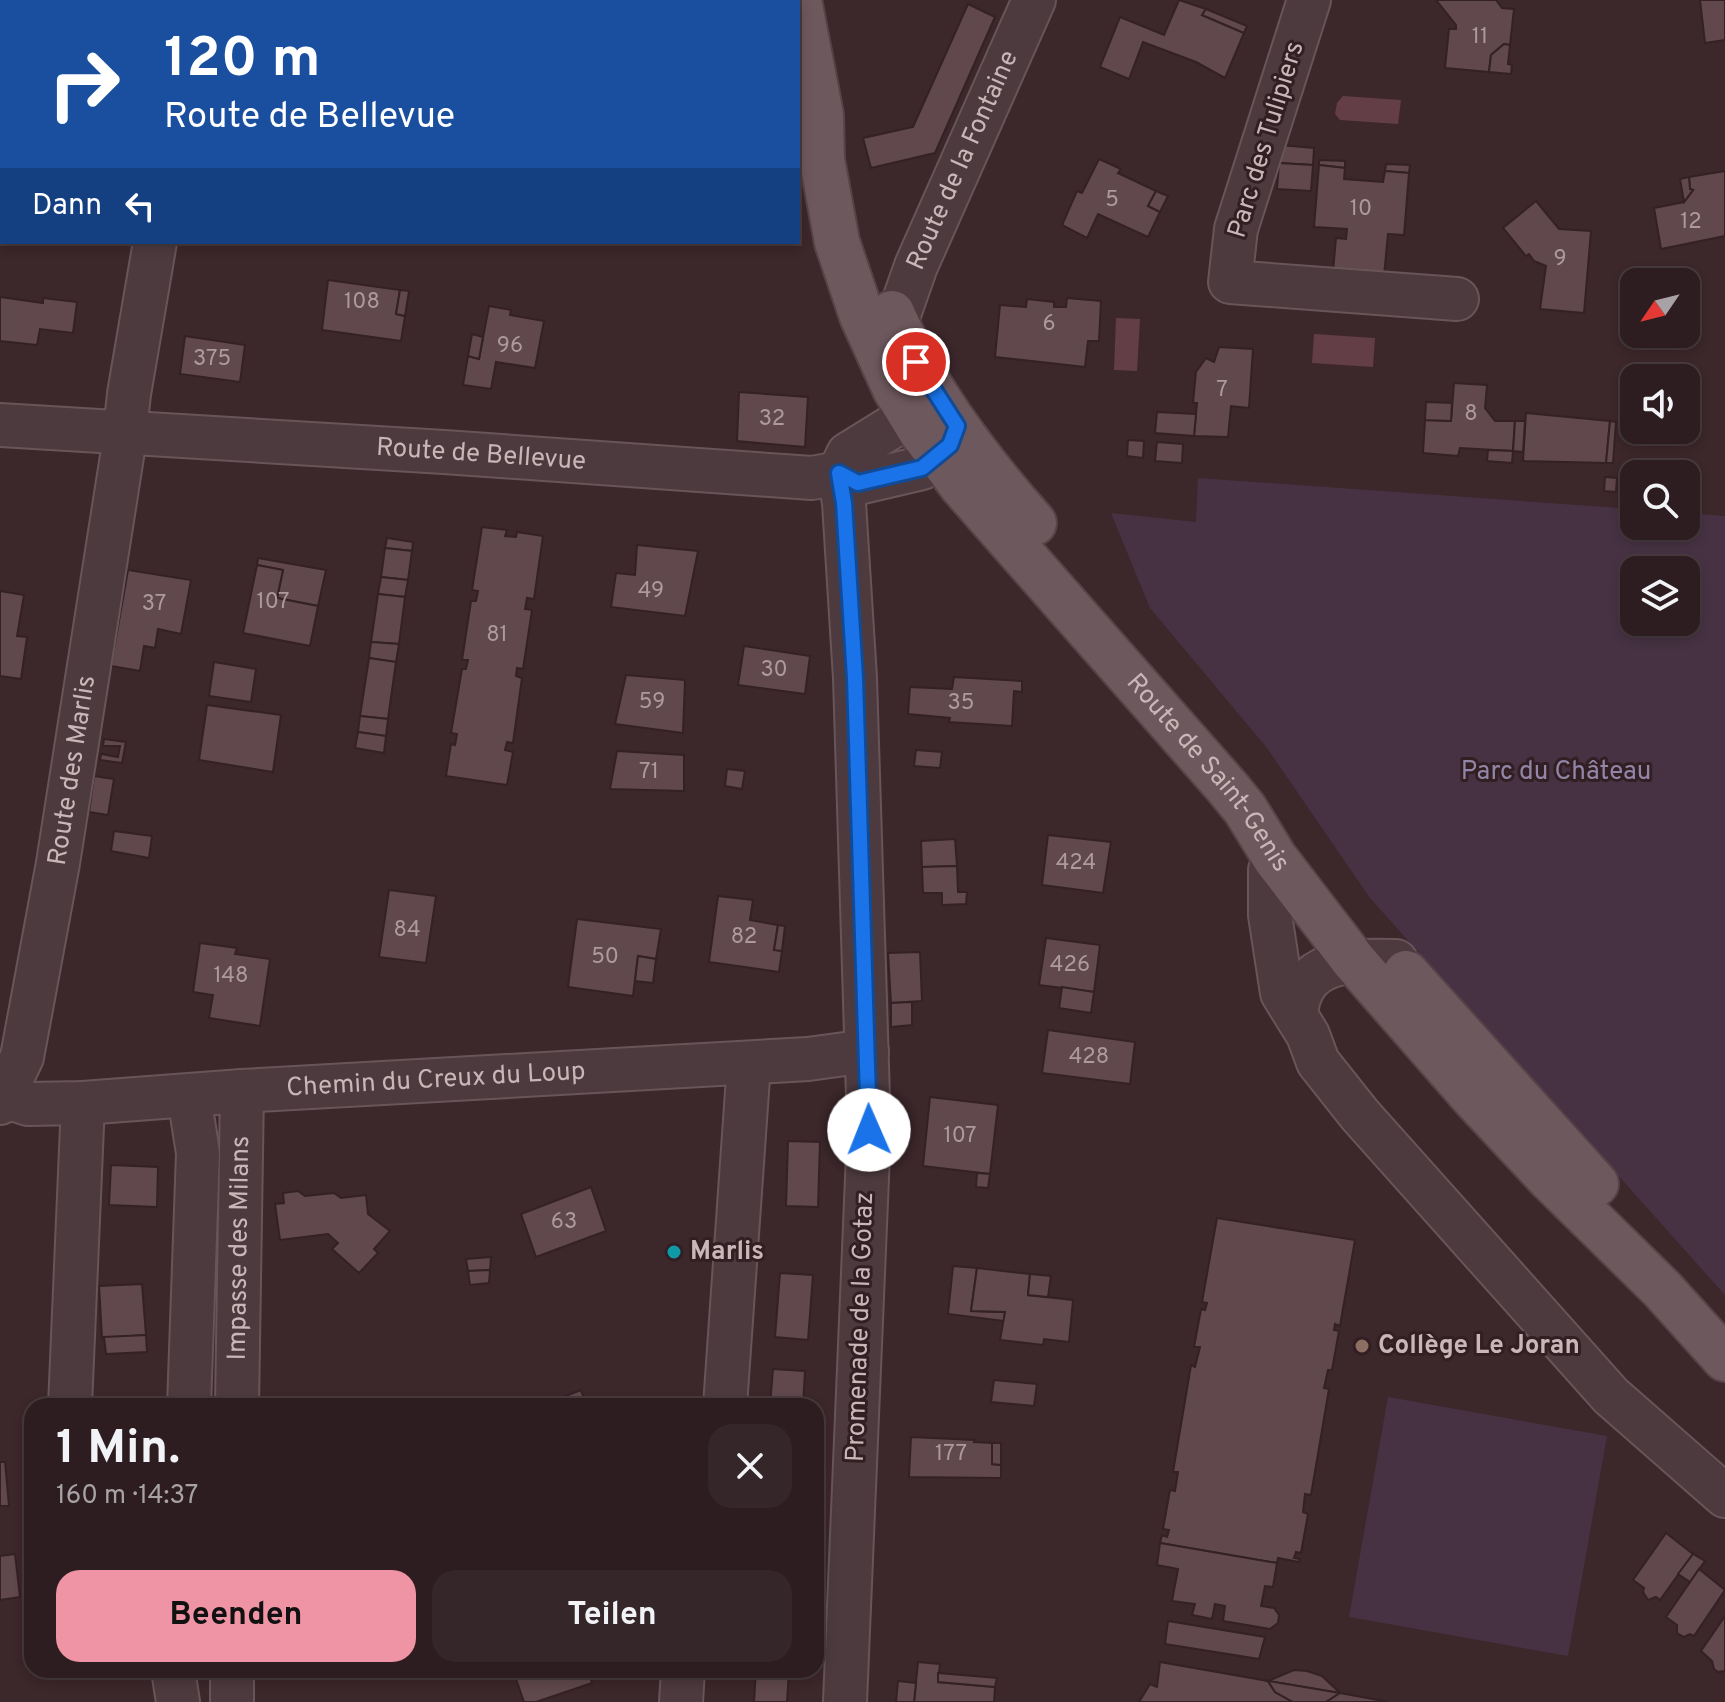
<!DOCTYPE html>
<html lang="de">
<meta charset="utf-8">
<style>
body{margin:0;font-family:Overpass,sans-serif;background:#352629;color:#f1f3f6;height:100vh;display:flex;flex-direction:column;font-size:30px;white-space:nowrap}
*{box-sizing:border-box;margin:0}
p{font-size:26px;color:#a7a2a5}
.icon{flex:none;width:44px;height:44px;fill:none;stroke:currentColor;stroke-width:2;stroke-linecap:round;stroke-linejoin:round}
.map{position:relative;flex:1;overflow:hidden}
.details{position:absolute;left:24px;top:1398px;width:800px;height:280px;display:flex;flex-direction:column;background:#2d1d20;border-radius:24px;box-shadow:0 4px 12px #0003,0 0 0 2px #483b3e}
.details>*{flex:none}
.banner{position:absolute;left:0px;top:0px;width:800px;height:244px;box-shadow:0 4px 12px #0003,0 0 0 2px #483b3e;background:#1a4fa0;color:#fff;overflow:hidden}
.needle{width:52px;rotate:235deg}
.tools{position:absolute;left:1620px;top:268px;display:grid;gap:16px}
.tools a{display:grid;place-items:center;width:80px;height:80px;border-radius:16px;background:#2d1d20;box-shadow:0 4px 12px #0003,0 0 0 2px #483b3e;font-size:40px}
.pin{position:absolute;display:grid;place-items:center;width:68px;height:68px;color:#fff;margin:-34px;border:4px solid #fff;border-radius:50%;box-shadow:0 2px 8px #0007}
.me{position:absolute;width:88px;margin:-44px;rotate:359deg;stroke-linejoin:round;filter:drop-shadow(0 0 6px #0008)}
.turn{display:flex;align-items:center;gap:28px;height:168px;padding:0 32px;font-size:36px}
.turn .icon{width:104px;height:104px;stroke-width:2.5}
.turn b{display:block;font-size:56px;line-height:68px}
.then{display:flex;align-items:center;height:76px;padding:0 32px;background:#0003;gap:16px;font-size:30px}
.round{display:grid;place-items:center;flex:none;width:84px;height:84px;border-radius:24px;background:#352629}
.headline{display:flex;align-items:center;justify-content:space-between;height:136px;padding:0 32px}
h1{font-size:48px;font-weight:700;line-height:60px}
.primary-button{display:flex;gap:16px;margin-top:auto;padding:16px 32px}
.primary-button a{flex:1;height:92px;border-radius:24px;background:#ef94a5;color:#111;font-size:32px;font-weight:700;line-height:92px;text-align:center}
.primary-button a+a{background:#352629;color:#f1f3f6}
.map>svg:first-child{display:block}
.green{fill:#463243;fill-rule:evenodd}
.water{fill:#643e46}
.building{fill:#60484d;stroke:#342125;stroke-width:2}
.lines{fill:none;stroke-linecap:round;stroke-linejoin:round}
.minor-casing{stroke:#685559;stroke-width:46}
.major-casing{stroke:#564347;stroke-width:48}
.minor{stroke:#4d3a3e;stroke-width:42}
.major{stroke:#6d585d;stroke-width:44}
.route-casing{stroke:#114b97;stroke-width:20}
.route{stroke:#1a73e8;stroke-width:14}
.culture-dot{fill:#0f9aa8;stroke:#321f23;stroke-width:3}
.education-dot{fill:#8d6e63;stroke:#321f23;stroke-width:3}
.labels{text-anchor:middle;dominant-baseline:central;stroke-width:6;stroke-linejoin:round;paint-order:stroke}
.number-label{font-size:22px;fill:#ae9a9e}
.street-label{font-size:26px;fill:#c8b6b9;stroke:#321f23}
.park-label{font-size:26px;fill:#9385a7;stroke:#321f23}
.poi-label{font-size:26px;font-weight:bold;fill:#c8b6b9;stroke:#321f23;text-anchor:start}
</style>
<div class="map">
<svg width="1725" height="1702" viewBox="0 0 1725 1702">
<rect width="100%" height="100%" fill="#3c272b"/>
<g class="green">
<path d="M1198,478L1634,509V526H1686V513L1725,516V1295L1370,898L1267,748L1150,608L1111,513L1196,522ZM1634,570H1686V622H1634Z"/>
<path d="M1388,1397L1607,1436L1568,1656L1349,1617Z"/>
</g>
<g class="water">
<path d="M1343,96L1401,100L1398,124L1340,120L1335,114L1337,103Z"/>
<path d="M1116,318L1140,319L1137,371L1114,370Z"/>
<path d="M1314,334L1375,338L1373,367L1312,363Z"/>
</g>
<g class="building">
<path d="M655,0H740V2H654Z"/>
<path d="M1179,0L1206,9L1202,15L1244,33L1225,78L1196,62L1143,42L1129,79L1100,67L1120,17L1164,35Z"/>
<path d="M1436,0H1496L1502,8L1514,9L1510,45L1504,44L1491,55L1489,72L1445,68L1449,29H1456V25Z"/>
<path d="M1700,0H1725V40L1705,43Z"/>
<path d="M968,4L995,17L935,153L871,168L863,138L913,127Z"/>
<path d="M1206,9L1247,26L1244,33L1202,15Z"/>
<path d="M1504,44L1510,45L1508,64L1512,65L1511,74L1489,72L1491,55Z"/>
<path d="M1280,145L1314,148L1313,165L1279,163Z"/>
<path d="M1099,159L1121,169L1118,173L1156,191L1148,206L1160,212L1148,237L1098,214L1087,238L1062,225L1077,191L1082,193Z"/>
<path d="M1319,160L1345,161V168L1319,165Z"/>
<path d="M1279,163L1313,165L1311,191L1277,189Z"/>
<path d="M1386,164L1410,165L1409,173L1385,171Z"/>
<path d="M1319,165L1345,168L1344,179L1383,182L1385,171L1409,173L1404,235L1388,234L1384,276L1333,271L1336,238L1346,239L1347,229L1314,227Z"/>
<path d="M1725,171V236L1661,249L1654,208L1684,202L1693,190L1690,189L1689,177Z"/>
<path d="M1689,177L1690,189L1693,190L1684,202L1680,179Z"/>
<path d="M1156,191L1168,196L1160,212L1148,206Z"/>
<path d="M1536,201L1559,229L1591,231L1584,313L1540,309L1546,266L1534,261L1529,254L1526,256L1503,228Z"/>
<path d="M328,280L400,290L396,314L405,316L401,341L322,330Z"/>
<path d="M400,290L409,291L405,316L396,314Z"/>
<path d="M0,297L43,303V298L77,302L73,333L40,329L37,345L0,341Z"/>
<path d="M1067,298L1101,301L1099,341H1088L1085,367L995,357L1000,305L1026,307L1027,299L1054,302V307H1066Z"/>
<path d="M489,306L511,310L510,315L544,321L535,368L496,362L491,389L463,385L468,356L479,359Z"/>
<path d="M472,334L483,337L479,359L468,356Z"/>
<path d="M185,336L245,345L240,382L180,374Z"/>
<path d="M1219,347L1253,349L1249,408L1231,406L1228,437L1194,436L1197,403H1193L1196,372L1206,358L1214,362Z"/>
<path d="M1454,383L1487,385L1485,408L1495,421H1515L1513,451L1460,448L1458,456L1423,453L1425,420L1451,421Z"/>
<path d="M739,392L808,397L805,447L737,441Z"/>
<path d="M1426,402L1452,403L1451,421L1425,420Z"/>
<path d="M1157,412L1196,414L1194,436L1155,433Z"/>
<path d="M1526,413L1610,421L1606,463L1523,461Z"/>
<path d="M1515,421H1525L1523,452L1513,451Z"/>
<path d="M1610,421L1616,422L1613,463H1606Z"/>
<path d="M1128,440L1144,441L1143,458L1127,456Z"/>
<path d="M1157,442L1183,444L1182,463L1155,461Z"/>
<path d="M1488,450L1513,451L1512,463L1487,461Z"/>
<path d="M1605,477L1617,478L1616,492L1604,491Z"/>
<path d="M482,527L507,530L505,536L516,537L517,532L543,536L534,599L527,598L525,609L532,610L523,669L517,668L516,676L522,678L513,743L507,742L505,750L513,752L507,785L446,776L451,744L455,745L457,734L451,733L462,669H466L468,660H462L471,601H476L478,591L472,590Z"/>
<path d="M387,538L413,542L412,551L385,548Z"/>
<path d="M637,545L698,551L685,616L611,607L616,573L635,575Z"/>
<path d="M385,548L412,551L408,580L381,577Z"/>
<path d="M258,558L326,570L318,606L277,598L283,570L257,565Z"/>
<path d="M257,565L283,570L277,598L318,606L310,646L243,633Z"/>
<path d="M128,570L191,580L181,634L158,629L155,648L144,646L140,671L111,666Z"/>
<path d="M381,577L408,580L405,597L378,594Z"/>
<path d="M0,591L24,595L17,636L27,637L21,679L0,676Z"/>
<path d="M378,594L405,597L399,644L371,642Z"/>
<path d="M371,642L399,644L396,662L369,658Z"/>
<path d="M744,646L810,656L805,694L738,685Z"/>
<path d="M369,658L396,662L388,719L360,716Z"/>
<path d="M214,662L256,669L251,702L209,696Z"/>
<path d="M626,675L685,680L683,733L615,724Z"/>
<path d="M954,677L1022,681V692L1014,691L1012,726L949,722L950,718L908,714L910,687L952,689Z"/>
<path d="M207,705L281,715L273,772L199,760Z"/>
<path d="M360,716L388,719L386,736L358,732Z"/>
<path d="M358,732L386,736L384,753L355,748Z"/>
<path d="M104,739L126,742L122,763L100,760L101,754L118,757L120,746H103Z"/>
<path d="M916,750L942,752L940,768L914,766Z"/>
<path d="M617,751L684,755V791L610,789Z"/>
<path d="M727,769L745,771L742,789L725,786Z"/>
<path d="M94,776L114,779L108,815L89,812Z"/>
<path d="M114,831L152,836L149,858L111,851Z"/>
<path d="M1048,835L1111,842L1103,893L1042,885Z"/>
<path d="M955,839L957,866L922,867L921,841Z"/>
<path d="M957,866L958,892H967L966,904L942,905V893H923L922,867Z"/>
<path d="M389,890L436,896L426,963L379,957Z"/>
<path d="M718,896L753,900L750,920L778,925L774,950L782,951L779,972L709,962Z"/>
<path d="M577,919L661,929L656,959L638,956L633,996L568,987Z"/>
<path d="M778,925L785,926L782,951L774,950Z"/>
<path d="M1046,938L1100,945L1094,992L1039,985Z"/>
<path d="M200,943L237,948L235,954L270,959L260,1026L209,1018L213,995L193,992Z"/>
<path d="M920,952L922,1001L891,1003L888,953Z"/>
<path d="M638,956L656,959L653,983L635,981Z"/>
<path d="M1062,987L1094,992L1091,1013L1059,1008Z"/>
<path d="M912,1002V1025L891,1027V1003Z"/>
<path d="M1048,1030L1135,1042L1130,1084L1042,1073Z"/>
<path d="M930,1097L998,1105L990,1174L923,1166Z"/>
<path d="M788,1141L820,1142L818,1207L786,1206Z"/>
<path d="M111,1165L158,1167L157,1207L109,1205Z"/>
<path d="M977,1173L990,1174L988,1188L976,1187Z"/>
<path d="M591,1187L606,1231L536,1257L521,1214Z"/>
<path d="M298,1191L305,1196L334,1193L341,1198L366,1195L368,1214L390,1231L374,1249L378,1253L359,1273L332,1249L338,1243L328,1234L280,1240L275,1204L284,1203L283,1193Z"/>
<path d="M1217,1218L1355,1240L1340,1326L1335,1324L1334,1330L1339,1331L1332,1370H1328L1324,1388L1329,1389L1311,1495L1305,1494L1303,1512L1308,1514L1301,1553L1296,1552L1294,1558L1300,1559L1299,1562L1278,1558L1277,1563L1160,1543L1162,1535L1167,1537L1169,1530L1163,1529L1170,1490L1175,1491L1178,1472H1173L1191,1365L1195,1367L1200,1347H1194L1201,1309L1205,1310L1207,1303L1202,1302Z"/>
<path d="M491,1257L490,1270L468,1271L466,1259Z"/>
<path d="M953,1266L977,1268L971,1311L1005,1312L1004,1321L948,1314Z"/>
<path d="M977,1268L1030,1274L1028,1295L1073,1300L1069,1342L1044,1339L1043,1345L1000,1340L1005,1312L971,1311Z"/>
<path d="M490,1270L489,1283L470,1285L468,1271Z"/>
<path d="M780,1273L813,1275L808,1340L775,1337Z"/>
<path d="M1030,1274L1051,1276L1048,1297L1028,1295Z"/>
<path d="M142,1284L146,1335L102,1338L99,1286Z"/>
<path d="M146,1335L147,1352L106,1354L104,1337Z"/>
<path d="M773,1369L805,1371L803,1406H770Z"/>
<path d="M994,1380L1037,1384L1034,1406L991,1402Z"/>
<path d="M581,1390L586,1406H540Z"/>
<path d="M148,1401V1406H104V1403Z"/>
<path d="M911,1437L975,1440L974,1442L992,1443V1464L1001,1465V1478L909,1477Z"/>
<path d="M992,1443H1001V1465L992,1464Z"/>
<path d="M0,1462H5L9,1506H0Z"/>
<path d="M1666,1533L1693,1554L1660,1600L1656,1597L1648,1600L1643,1592L1644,1588L1633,1580Z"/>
<path d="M1160,1543L1277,1563L1273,1587L1265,1586L1261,1606L1274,1608L1279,1615L1278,1623L1270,1629L1223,1621L1225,1606L1215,1604L1212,1619L1192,1615L1195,1604L1172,1601L1178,1569L1157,1565Z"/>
<path d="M15,1554L20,1597L0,1600V1556Z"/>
<path d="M1693,1554L1705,1561L1690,1582L1678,1574Z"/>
<path d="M1699,1569L1725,1590L1694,1636L1690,1634L1684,1637L1677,1633V1625L1666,1617Z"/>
<path d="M1725,1616V1671L1718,1672L1714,1669L1712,1661L1701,1651Z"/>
<path d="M1168,1621L1265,1637L1259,1659L1165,1644Z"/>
<path d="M918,1662L940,1664L938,1682L995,1687L994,1702H914Z"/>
<path d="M1160,1662L1268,1681L1275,1692L1293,1702H1139L1150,1684L1157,1687Z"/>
<path d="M513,1670H588L592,1683L536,1702H524Z"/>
<path d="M756,1670H789L787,1702H754Z"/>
<path d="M1294,1670L1307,1671L1322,1676L1340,1693L1268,1681Z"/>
<path d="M938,1673L997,1678L995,1687L938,1682Z"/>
<path d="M898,1681L916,1683L914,1702H896Z"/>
<path d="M1268,1681L1340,1693L1326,1702H1293L1275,1692Z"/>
<path d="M1340,1693L1389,1702H1326Z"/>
</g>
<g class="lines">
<defs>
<g id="minor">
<path d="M1309,0L1236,229L1230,282L1457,299"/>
<path d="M197,2L198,0"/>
<path id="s1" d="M896,323L916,266L1034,0"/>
<path id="s2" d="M0,425L444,452L812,478L839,473L858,483L922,468L950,445L956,427"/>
<path d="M839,473L844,503L855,678L869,1130L845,1702"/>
<path d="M839,473L848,454L911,415L927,410L946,414"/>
<path d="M1275,858L1270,870V915L1282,993L1308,1035L1318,1062L1360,1115L1611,1396L1725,1496"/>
<path d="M1296,1014C1301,958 1352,960 1396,961"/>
<path id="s3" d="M4,1096L28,1104L83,1103L242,1091L808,1059L867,1051"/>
<path d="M189,1096L198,1153L189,1406"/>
<path id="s4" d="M0,1103L22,1057L30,1014L58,863L123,450L129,394L155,242"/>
<path d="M70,1406L83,1103"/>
<path id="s5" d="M237,1406L242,1091"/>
<path d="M725,1406L749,1063"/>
<path d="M173,1670L178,1702"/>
<path d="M232,1702V1670"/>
<path d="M681,1702L683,1670"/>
</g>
<g id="major">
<path id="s6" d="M799,0L821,115L822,160L837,242L862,316L895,389L920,430L962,486L1227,787L1245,809L1275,858L1354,961L1474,1098L1550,1179L1662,1289L1725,1359"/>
<path d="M892,313C925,390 978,460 1034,523"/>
<path d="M1406,973L1596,1184"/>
</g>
</defs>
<use href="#minor" class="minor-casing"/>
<use href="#major" class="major-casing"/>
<use href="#minor" class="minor"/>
<use href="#major" class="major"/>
</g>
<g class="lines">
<defs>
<path id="route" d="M869,1130L855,678L844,503L839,473L858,483L922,468L950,445L957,426L916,362"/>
</defs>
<use href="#route" class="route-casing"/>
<use href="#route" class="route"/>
</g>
<circle class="culture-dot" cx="674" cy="1252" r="8"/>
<circle class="education-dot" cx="1362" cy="1346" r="8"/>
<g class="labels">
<g class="number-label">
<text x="1480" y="37">11</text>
<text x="1112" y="200">5</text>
<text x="1361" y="209">10</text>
<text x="1691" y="222">12</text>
<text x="1560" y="259">9</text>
<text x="362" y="302">108</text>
<text x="1049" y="324">6</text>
<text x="510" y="346">96</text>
<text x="212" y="359">375</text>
<text x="1222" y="390">7</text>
<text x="1471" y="414">8</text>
<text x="772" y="419">32</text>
<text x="651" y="591">49</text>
<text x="273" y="602">107</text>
<text x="154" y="604">37</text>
<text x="497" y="635">81</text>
<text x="774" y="670">30</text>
<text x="652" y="702">59</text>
<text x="961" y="703">35</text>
<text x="649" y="772">71</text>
<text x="1076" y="863">424</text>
<text x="407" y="930">84</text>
<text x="744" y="937">82</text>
<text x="605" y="957">50</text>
<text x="1070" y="965">426</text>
<text x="231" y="976">148</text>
<text x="1089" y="1057">428</text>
<text x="960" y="1136">107</text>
<text x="564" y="1222">63</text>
<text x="951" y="1454">177</text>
</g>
<g class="street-label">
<text transform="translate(1267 140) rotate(-73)">Parc des Tulipiers</text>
<text stroke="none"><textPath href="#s1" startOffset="176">Route de la Fontaine</textPath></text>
<text stroke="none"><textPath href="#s2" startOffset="482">Route de Bellevue</textPath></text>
<text stroke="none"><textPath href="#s4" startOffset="342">Route des Marlis</textPath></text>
<text stroke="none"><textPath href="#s6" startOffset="900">Route de Saint-Genis</textPath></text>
<text stroke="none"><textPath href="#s3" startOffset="434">Chemin du Creux du Loup</textPath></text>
<text stroke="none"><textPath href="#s5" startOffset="158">Impasse des Milans</textPath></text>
<text transform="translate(861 1327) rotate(-88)">Promenade de la Gotaz</text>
</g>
<g class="park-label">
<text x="1556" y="772">Parc du Château</text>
</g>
<g class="poi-label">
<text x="690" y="1252">Marlis</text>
<text x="1378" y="1346">Collège Le Joran</text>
</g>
</g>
</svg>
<div class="tools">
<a><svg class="needle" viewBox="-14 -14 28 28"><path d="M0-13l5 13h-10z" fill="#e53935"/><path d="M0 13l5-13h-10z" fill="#a7a2a5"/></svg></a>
<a><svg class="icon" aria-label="sound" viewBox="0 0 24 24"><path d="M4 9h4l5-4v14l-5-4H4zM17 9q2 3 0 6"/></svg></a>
<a><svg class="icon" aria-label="search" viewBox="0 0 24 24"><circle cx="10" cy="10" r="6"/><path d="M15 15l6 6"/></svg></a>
<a><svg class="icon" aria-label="layers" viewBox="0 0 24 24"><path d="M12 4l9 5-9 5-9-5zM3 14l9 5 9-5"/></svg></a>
</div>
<div class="pin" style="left:916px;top:362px;background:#d93025"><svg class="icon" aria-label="arrive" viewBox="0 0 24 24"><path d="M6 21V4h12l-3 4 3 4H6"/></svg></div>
<svg class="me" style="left:869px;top:1130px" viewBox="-20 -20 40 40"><circle r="19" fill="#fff"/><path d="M0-13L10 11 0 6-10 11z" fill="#1a73e8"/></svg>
<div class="banner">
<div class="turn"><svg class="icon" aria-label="right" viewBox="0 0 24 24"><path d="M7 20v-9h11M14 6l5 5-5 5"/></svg><div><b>120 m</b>Route de Bellevue</div></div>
<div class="then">Dann<svg class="icon" aria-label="left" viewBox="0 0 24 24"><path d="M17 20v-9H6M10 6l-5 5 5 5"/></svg></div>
</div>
<section class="details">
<div class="headline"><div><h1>1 Min.</h1><p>160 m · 14:37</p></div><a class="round"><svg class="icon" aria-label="close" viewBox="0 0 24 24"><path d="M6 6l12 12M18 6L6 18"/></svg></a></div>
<div class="primary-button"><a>Beenden</a><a>Teilen</a></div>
</section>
</div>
